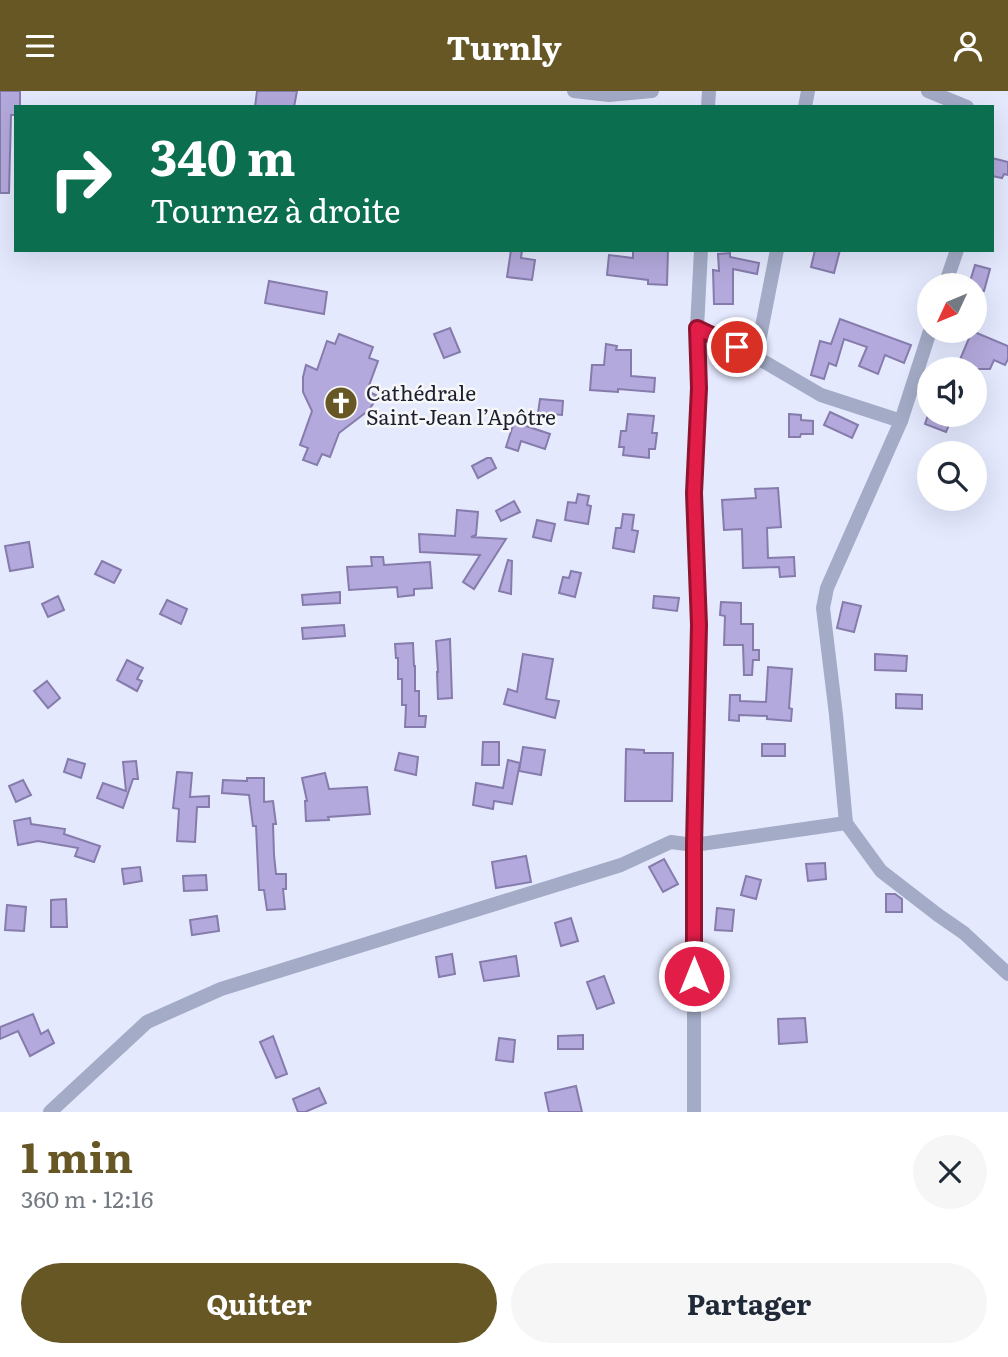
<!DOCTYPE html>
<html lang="fr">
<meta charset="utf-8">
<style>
body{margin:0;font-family:Literata,serif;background:#f6f6f7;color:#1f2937;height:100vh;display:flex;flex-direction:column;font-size:26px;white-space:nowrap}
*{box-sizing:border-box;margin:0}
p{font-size:23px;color:#747a83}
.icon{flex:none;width:38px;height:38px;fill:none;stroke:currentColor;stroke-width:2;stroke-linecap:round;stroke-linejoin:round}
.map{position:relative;height:1021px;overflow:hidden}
.side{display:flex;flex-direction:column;background:#fff;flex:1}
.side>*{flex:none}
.top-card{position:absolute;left:14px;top:14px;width:980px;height:147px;border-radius:0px;box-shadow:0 7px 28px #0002;background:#0b6e4f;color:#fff;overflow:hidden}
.needle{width:46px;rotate:226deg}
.fabs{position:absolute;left:917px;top:182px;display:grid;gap:14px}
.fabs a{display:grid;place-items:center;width:70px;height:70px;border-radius:50%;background:#fff;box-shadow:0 7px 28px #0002;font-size:35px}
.pin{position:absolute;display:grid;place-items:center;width:60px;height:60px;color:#fff;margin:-30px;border:4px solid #fff;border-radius:50%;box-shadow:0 2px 7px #0007}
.me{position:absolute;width:77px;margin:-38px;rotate:0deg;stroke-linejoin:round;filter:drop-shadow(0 0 5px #0008)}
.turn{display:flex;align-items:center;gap:24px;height:147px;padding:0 21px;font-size:32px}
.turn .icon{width:91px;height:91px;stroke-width:2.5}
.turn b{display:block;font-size:49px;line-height:60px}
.round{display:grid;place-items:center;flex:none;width:74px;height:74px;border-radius:37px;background:#f6f6f7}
.head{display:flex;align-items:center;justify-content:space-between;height:119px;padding:0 21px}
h1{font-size:42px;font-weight:700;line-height:52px;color:#665724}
.primary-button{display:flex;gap:14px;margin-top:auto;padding:14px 21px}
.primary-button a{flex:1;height:80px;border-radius:42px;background:#665724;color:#fff;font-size:28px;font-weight:700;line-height:80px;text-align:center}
.primary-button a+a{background:#f6f6f7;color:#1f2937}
header{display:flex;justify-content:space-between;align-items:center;height:91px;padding:0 21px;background:#665724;color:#fff;font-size:32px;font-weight:700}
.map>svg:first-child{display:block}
.building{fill:#b3a9dc;stroke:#857cac;stroke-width:2}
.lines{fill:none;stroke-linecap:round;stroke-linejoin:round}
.minor{stroke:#a3abc6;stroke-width:14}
.route-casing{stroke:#92132f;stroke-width:18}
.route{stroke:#e11d48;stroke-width:12}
.labels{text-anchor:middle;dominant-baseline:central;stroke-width:5;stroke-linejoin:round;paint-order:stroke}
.poi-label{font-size:21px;fill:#1b1f32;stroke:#f7f7f7;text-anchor:start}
</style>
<header><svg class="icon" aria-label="menu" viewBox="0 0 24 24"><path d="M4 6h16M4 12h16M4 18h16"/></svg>Turnly<svg class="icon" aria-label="person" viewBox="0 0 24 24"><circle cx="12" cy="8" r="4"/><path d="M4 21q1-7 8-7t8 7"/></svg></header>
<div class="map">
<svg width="1008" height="1021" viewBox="0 0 1008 1021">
<rect width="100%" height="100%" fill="#e4e9fe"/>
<g class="building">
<path d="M0,0H20V16H16V24H11L9,102H0Z"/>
<path d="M257,0H297L294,16H255Z"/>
<path d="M992,67L1008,71V84L1004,83L1002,87L992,85Z"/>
<path d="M511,159H522L521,167L535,169L532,189L507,186Z"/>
<path d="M633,159H668L667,194L648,193V189L607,184L609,164L633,167Z"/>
<path d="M815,159H840L834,182L811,176Z"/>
<path d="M730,162V166L759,172L757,183L733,178V213H714L713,179L719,180L718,163Z"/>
<path d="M975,174L990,178L984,200L975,198V194H969Z"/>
<path d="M269,190L327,201L324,223L265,212Z"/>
<path d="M840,228L911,254L904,272L885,264L878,283L859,275L867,256L844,248L836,275L829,272L824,288L811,284L820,250L831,253Z"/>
<path d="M450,237L460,261L444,267L434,243Z"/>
<path d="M972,240L1008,255V268L1005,274L994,269L990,278H956Z"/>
<path d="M339,243L373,256L369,267L378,270L367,300L378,305L369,319L339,342L330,366L322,363L317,374L303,369L308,357L300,354L312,320L303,301V286L306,274L317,279L327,250L335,253Z"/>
<path d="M606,253L617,255L616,259H631V285L655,287L654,301L618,298V301L590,299L592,274H604Z"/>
<path d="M540,308L563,310L562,324L538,322Z"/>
<path d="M830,321L858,334L852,347L824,334Z"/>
<path d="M628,323L654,325L652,342H657L655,358H649V367L623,364L624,356H619L621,340H626Z"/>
<path d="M789,323L801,324V329L813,330V343H801L800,346H789Z"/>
<path d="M928,324H953L946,341L925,333Z"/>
<path d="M514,331L550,343L545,358L521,350L518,360L506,356Z"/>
<path d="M487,367H491L496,377L478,387L472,375Z"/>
<path d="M778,397L781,436L767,437L768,467L794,466L795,485L780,486L779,476L743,477L742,438L724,439L722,409L756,407L755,398Z"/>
<path d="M578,403L589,405L587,414L591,415L588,433L565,429L568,411L576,412Z"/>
<path d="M514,410L520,421L501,430L496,420Z"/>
<path d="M457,419L478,421L476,444L471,446L506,448L474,498L463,491L480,464L420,461L419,443L455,445Z"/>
<path d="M623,423L634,424L632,439L638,440L634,461L613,457L616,437H621Z"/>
<path d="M537,429L555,433L551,450L533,446Z"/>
<path d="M29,451L33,476L10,480L5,455Z"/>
<path d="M371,466H383L384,474L430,471L432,497L414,498V504L398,506L397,496L349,499L347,476L372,475Z"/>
<path d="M508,469L512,470L511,503L499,500Z"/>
<path d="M102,470L121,479L114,492L95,483Z"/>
<path d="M571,480L581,482L575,506L559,502L563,486L569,487Z"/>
<path d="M340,501V512L303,514L302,504Z"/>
<path d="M58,505L64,519L48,526L42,513Z"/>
<path d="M654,505L679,507L677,520L653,517Z"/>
<path d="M167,509L187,518L181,533L160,523Z"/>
<path d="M721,511L741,512V533H753V559H759V569H753L752,584H744L743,554H724L725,525L720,524Z"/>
<path d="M843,511L861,515L854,541L837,537Z"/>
<path d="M344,534L345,545L303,548L302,537Z"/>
<path d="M450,548L452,607L438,608L437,581H438L436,550Z"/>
<path d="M413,552L414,575H415V600H419V625H426L425,636H405L406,614H402V588H398V567H396L395,553Z"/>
<path d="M523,563L553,568L546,608L559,610L555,627L504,613L508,598L517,601Z"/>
<path d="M875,563L907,565L906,580L875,579Z"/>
<path d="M127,569L143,577L137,588L142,590L137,600L117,589Z"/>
<path d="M768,576L792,578L789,617L792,618L791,630L767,628V625L739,624V630L729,629L730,604H740V610L766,611Z"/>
<path d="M47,590L60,607L48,617L34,600Z"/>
<path d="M896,603L922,604V618L896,617Z"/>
<path d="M483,651H499V674H482Z"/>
<rect x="762" y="653" width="23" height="12"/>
<path d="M523,656L545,659L541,684L519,680Z"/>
<path d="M626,658L644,659V662H673L672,710H625Z"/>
<path d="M399,662L418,666L416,684L395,679Z"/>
<path d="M68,668L85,673L81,687L64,681Z"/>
<path d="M508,669L520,672L512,713L494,710L493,718L473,714L476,692L503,697Z"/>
<path d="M136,670L138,688H133L123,717L97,707L103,692L126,700L123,671Z"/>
<path d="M177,681L192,682L190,706L209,705V716H197L195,751L177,750L179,718L173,717Z"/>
<path d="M325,682L329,698L367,696L370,723L328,726L329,729L306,730L305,710H307L302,687Z"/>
<path d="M247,687H264V711L273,710L276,733H273L274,764L276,783H286V798H283L285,818L267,819L264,799H259L256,735H253L249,704L222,702L223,689L247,690Z"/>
<path d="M23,689L31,704L16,711L9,695Z"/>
<path d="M30,727L31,733L65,738L64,743L100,755L94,771L75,765L78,757L38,750L18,754L14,730Z"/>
<path d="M526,765L531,791L496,797L492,771Z"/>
<path d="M664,768L678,793L663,801L649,776Z"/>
<path d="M825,772L826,788L808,790L806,773Z"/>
<path d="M140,776L142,790L124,793L122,778Z"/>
<path d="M206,784L207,799L184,800L183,785Z"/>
<path d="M746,785L761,789L756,808L741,804Z"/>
<path d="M886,803H895L902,808V821H886Z"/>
<path d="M66,808L67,836H51V809Z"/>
<path d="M7,814L26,816L24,840L5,839Z"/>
<path d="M717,817L734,819L732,840L715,839Z"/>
<path d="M217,825L219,840L192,844L190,829Z"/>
<path d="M571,827L578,850L561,855L555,832Z"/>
<path d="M452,863L455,883L439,886L436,866Z"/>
<path d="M516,865L519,885L484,890L480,871Z"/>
<path d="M604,885L614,912L597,918L587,891Z"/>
<path d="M33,923L41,943L48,939L54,952L30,965L18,940L0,948V936Z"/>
<path d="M805,927L807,951L779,953L778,928Z"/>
<path d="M583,944V958H558V945Z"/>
<path d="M273,945L287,983L276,987L260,951Z"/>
<path d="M499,947L515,949L513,971L496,969Z"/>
<path d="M576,995L582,1021H549L545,1002Z"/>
<path d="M319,997L326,1012L305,1021H298L293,1008Z"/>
</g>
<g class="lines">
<g class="minor">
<path d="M574,0L609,4L652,0"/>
<path d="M928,0L967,16"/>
<path d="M708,16L709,0"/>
<path d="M805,16L808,0"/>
<path d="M945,194L957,159"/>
<path d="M697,237L756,266L821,304L901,330"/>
<path d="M930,240L901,330L827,497L823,517L836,624L846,732L881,780L938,824L964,842L1008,883"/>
<path d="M756,266L777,159"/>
<path d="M50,1021L147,931L221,898L621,774L671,751L694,754L846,732"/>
<path d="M694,1021V754L699,534L694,402L699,297L697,237L701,159"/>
</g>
</g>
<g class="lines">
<defs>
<path id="route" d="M694,885V754L699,534L694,402L699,297L697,237L737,256"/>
</defs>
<use href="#route" class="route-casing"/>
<use href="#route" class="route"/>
</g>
<defs>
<symbol id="church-disc" viewBox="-11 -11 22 22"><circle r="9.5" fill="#665724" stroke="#f7f7f7"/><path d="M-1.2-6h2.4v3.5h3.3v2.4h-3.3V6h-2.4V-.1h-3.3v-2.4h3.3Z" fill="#fff"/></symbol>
</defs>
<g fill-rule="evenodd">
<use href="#church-disc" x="322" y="293" width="38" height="38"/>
</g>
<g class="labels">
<g class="poi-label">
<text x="366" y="300">Cathédrale<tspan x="366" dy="24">Saint-Jean l’Apôtre</tspan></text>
</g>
</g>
</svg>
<div class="fabs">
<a><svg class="needle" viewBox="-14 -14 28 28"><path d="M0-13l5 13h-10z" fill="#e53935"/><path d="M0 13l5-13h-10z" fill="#747a83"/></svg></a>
<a><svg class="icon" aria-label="sound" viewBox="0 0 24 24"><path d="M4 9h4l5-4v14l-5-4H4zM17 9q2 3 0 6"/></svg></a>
<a><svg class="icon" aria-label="search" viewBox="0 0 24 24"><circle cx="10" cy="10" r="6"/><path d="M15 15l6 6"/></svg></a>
</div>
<div class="pin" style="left:737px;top:256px;background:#d93025"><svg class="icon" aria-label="arrive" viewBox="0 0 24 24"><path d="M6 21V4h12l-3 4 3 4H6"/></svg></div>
<svg class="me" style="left:694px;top:885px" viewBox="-20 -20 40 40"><circle r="17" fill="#e11d48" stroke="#fff" stroke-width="3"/><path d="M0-11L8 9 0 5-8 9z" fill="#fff"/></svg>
<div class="top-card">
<div class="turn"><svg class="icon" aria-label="right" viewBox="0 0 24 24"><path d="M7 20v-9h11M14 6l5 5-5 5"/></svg><div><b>340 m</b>Tournez à droite</div></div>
</div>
</div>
<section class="side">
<div class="head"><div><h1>1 min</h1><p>360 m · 12:16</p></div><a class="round"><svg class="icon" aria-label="close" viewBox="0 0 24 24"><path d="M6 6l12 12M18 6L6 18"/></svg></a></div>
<div class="primary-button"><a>Quitter</a><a>Partager</a></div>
</section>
